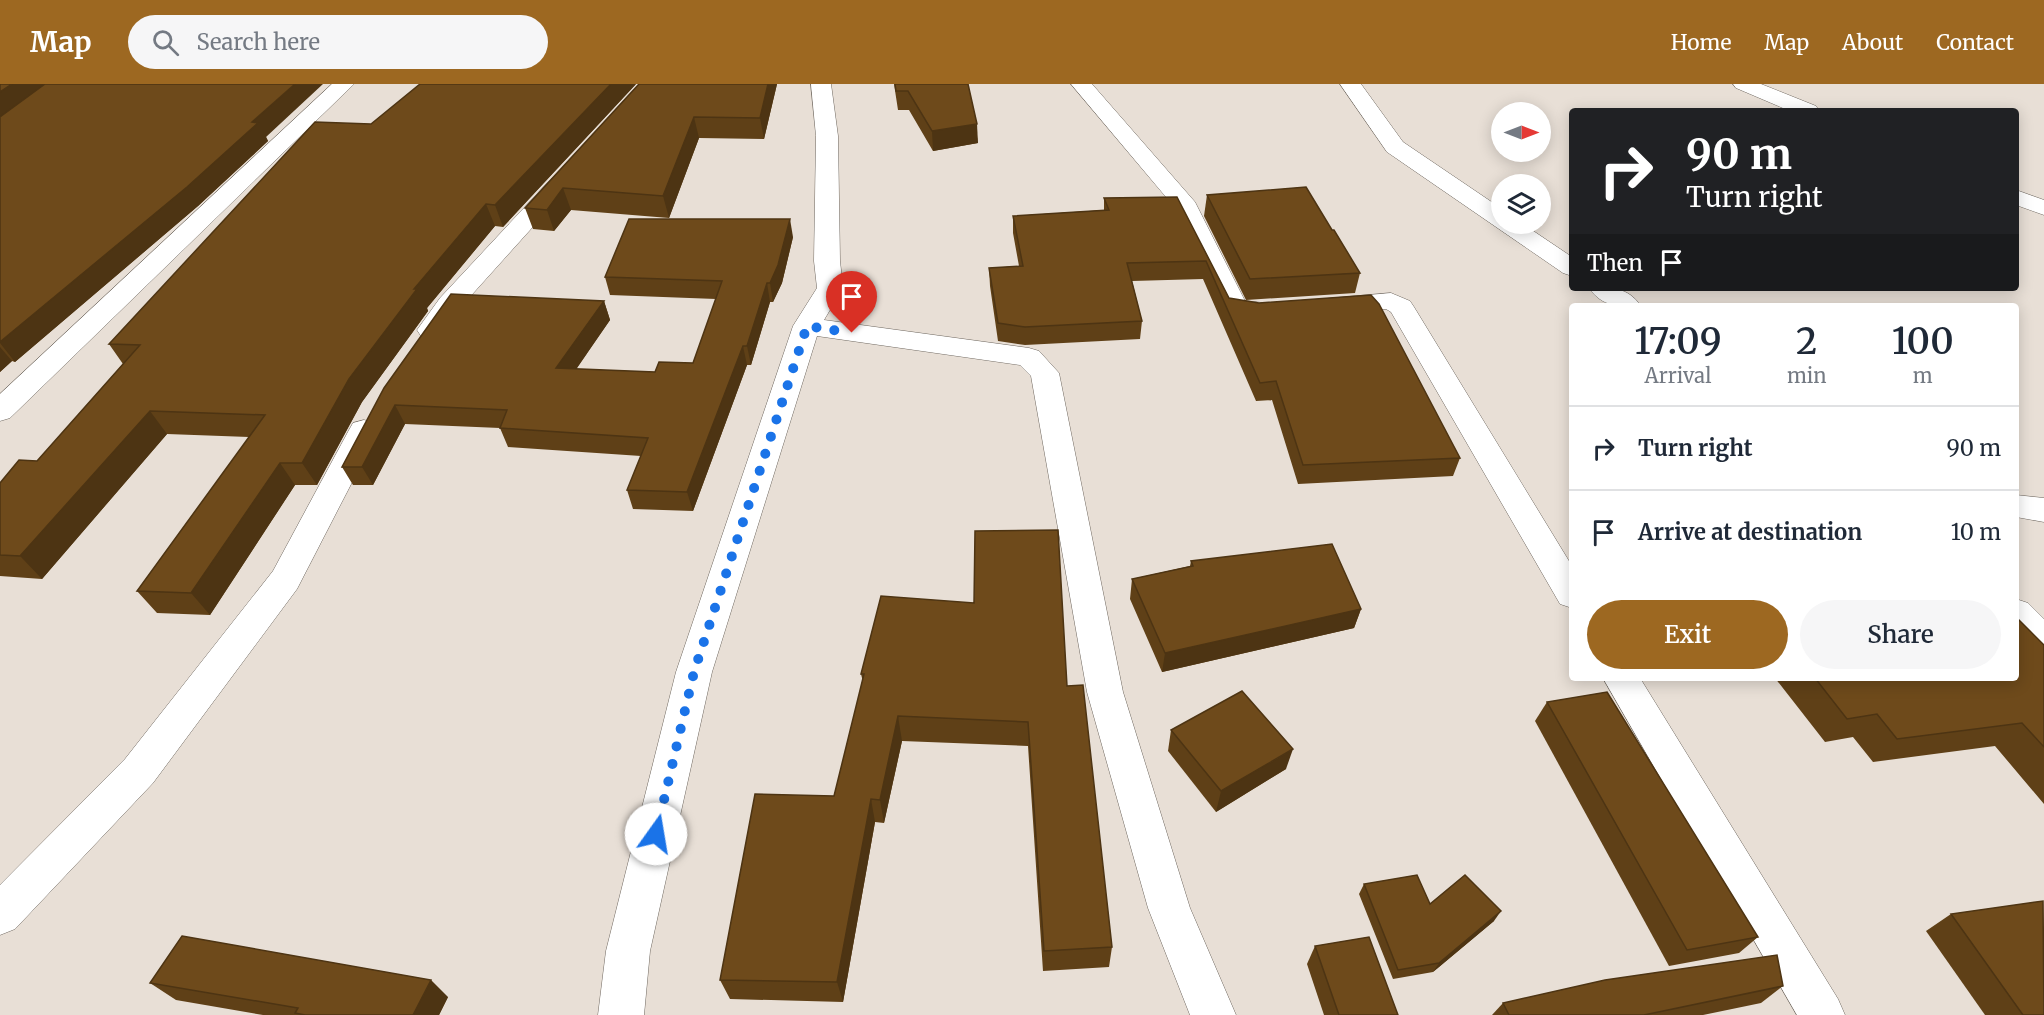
<!DOCTYPE html>
<style>
body{margin:0;font-family:Merriweather,serif;background:#f6f6f7;color:#1f2937;height:100vh;display:flex;flex-direction:column;font-size:22px;white-space:nowrap}
*{box-sizing:border-box;margin:0}
p{font-size:20px;color:#747a83}
.icon{flex:none;width:33px;height:33px;fill:none;stroke:currentColor;stroke-width:2;stroke-linecap:round;stroke-linejoin:round}
.map{position:relative;flex:1;overflow:hidden}
.sheet{position:absolute;left:1569px;top:219px;width:450px;height:378px;display:flex;flex-direction:column;background:#fff;border-radius:6px;box-shadow:0 3px 15px #0003}
.sheet>*{flex:none}
.banner{position:absolute;left:1569px;top:24px;width:450px;height:183px;border-radius:6px;box-shadow:0 3px 15px #0003;background:#202124;color:#fff;overflow:hidden}
.needle{width:39px;rotate:90deg}
.buttons{position:absolute;left:1491px;top:18px;display:grid;gap:12px}
.buttons a{display:grid;place-items:center;width:60px;height:60px;border-radius:50%;background:#fff;box-shadow:0 3px 15px #0003;font-size:30px}
.pin{position:absolute;display:grid;place-items:center;width:51px;height:51px;color:#fff;margin:-62px -26px;border-radius:50% 50% 50% 0;rotate:-45deg;box-shadow:0 0 6px #0007}
.pin .icon{rotate:45deg}
.me{position:absolute;width:66px;margin:-33px;rotate:13deg;stroke-linejoin:round;filter:drop-shadow(0 0 4px #0008)}
.turn{display:flex;align-items:center;gap:21px;height:126px;padding:0 18px;font-size:27px}
.turn .icon{width:78px;height:78px;stroke-width:2.5}
.turn b{display:block;font-size:42px;line-height:51px}
.then{display:flex;align-items:center;height:57px;padding:0 18px;background:#0003;gap:12px;font-size:22px}
.eta{display:flex;justify-content:space-evenly;align-items:center;height:102px;text-align:center}
.eta b{font-size:36px;font-weight:600;line-height:42px}
.button{display:flex;gap:12px;margin-top:auto;padding:12px 18px}
.button a{flex:1;height:69px;border-radius:36px;background:#9d6821;color:#fff;font-size:24px;font-weight:600;line-height:69px;text-align:center}
.button a+a{background:#f6f6f7;color:#1f2937}
ul{padding:0;list-style:none}
li{display:flex;align-items:center;gap:18px;height:84px;padding:0 18px;border-top:2px solid #e0e1e3}
li div{flex:1}
li b{display:block;font-size:22px}
li em{font-style:normal}
header{display:flex;align-items:center;gap:36px;box-sizing:border-box;height:84px;padding:0 30px;background:#9d6821;color:#fff}
header strong{font-size:28px}
nav{display:flex;gap:33px;margin-inline-start:auto;font-size:21px}
.search{width:420px;height:54px;background:#f6f6f7;display:flex;align-items:center;gap:15px;box-sizing:border-box;padding:0 21px;border-radius:33px;color:#747a83;font-size:22px}
.map>svg:first-child{display:block}
.lines{fill:none;stroke-linecap:round;stroke-linejoin:round}
.street-casing{stroke:#6e675f;stroke-width:1}
.street{fill:#fff;fill-rule:evenodd}
.wall{fill:#5f4017}
.shaded-wall{fill:#4d3413}
.building{fill:#6e4a1b;stroke:#4d3413;stroke-width:1.5}
.route{stroke:#1a73e8;stroke-width:10;stroke-dasharray:0 18}
</style>
<header>
<strong>Map</strong>
<div class="search"><svg class="icon" aria-label="search" viewBox="0 0 24 24"><circle cx="10" cy="10" r="6"/><path d="M15 15l6 6"/></svg>Search here</div>
<nav><a>Home</a><a>Map</a><a>About</a><a>Contact</a></nav>
</header>
<div class="map">
<svg width="2044" height="931" viewBox="0 0 2044 931">
<rect width="100%" height="100%" fill="#e8dfd6"/>
<g class="lines">
<defs>
<g id="street">
<path d="M332,0H354L10,334L0,337V310Z"/>
<path d="M811,0H831L838,52L840,177L843,204L824,236L1029,264L1039,267L1059,289L1123,608L1190,824L1236,931H1190L1148,824L1087,608L1031,292L1020,281L817,252L712,588L650,867L644,931H598L606,867L676,588L793,242L817,204L814,177L816,52Z"/>
<path d="M1071,0H1092L1195,118L1245,217L1276,220L1280,226L1276,232L1267,234L1226,230L1176,125Z"/>
<path d="M1340,0H1361L1403,58L1502,125V140H1523L1572,173V192L1563,189L1387,68Z"/>
<path d="M1733,0H1761L1816,22L1819,27H1790L1736,4Z"/>
<path d="M559,93L567,95L571,100L567,105L459,225L441,252L431,254L421,252L417,246L440,214L551,95Z"/>
<path d="M2016,106L2044,116V131L2016,121Z"/>
<path d="M1589,204C1611,204 1627,202 1641,222C1619,222 1603,224 1589,204Z"/>
<path d="M1391,209L1410,217L1414,223L1572,482V524L1560,520L1391,228L1386,225L1334,229L1325,227L1321,221L1325,215Z"/>
<path d="M364,336L375,339L379,346L297,505L153,699L15,845L0,851V801L125,675L273,487L349,346L353,339Z"/>
<path d="M2016,411L2044,414V438L2016,433Z"/>
<path d="M2016,515L2028,519L2044,535V572L2031,568L2016,552Z"/>
<path d="M1603,594H1640L1838,915L1845,931H1797Z"/>
</g>
</defs>
<use href="#street" class="street-casing"/>
<use href="#street" class="street"/>
</g>
<g class="wall">
<path d="M0,0L266,53L268,57L198,122L15,278L12,277L0,288Z"/>
<path d="M636,0L503,143L495,142L427,224L428,227L362,318L317,401H295L210,531L157,529L137,507L249,353L167,350L42,495L0,492V399L37,377L123,280L109,260L371,40Z"/>
<path d="M639,0H777L764,55L699,54L669,134L571,126L554,147L533,145L525,124Z"/>
<path d="M894,0H968L978,59L933,67L909,26H898Z"/>
<path d="M1207,111L1332,146L1360,189L1355,209L1246,216L1204,132Z"/>
<path d="M1177,113L1229,214L1460,374L1453,392L1298,400L1272,316L1256,317L1203,195L1132,197L1142,237L1140,255L1025,261L998,257L990,202L989,184L1019,182L1013,149V132L1104,126V114Z"/>
<path d="M793,153L782,199L773,218H770L751,281H747L693,427L633,425L627,406L641,372L508,363L500,344L405,340L373,401H353L342,383L384,304L604,217L610,236L576,285L655,288L693,279L716,215L610,211L605,193Z"/>
<path d="M1191,477L1361,525L1354,544L1162,588L1130,515L1132,495L1190,482Z"/>
<path d="M2044,561V720L1995,662L1873,678L1853,653L1825,658L1775,594H2016Z"/>
<path d="M861,590L1067,602L1112,863L1109,883L1043,887L1028,662L902,657L884,739L875,738L843,918L730,915L720,896L834,712L863,598Z"/>
<path d="M1547,618L1758,853L1739,869L1669,882L1535,637Z"/>
<path d="M1171,646L1286,685L1216,728L1168,667Z"/>
<path d="M1364,800L1430,820L1494,837L1433,888L1393,895L1359,810Z"/>
<path d="M1951,830L2044,931H1985L1926,847Z"/>
<path d="M1315,862L1398,931H1324L1307,880Z"/>
<path d="M150,899L448,913L439,931H263L176,916Z"/>
<path d="M1783,902L1761,919L1703,931H1492L1503,919Z"/>
</g>
<g class="shaded-wall">
<path d="M12,0H51L0,34V8Z"/>
<path d="M295,0H323L266,53L268,57L198,122L15,278L0,259V258Z"/>
<path d="M611,0H636L503,143L495,121Z"/>
<path d="M768,0H777L764,55L760,34Z"/>
<path d="M694,33L699,54L669,134L663,112Z"/>
<path d="M977,40L978,59L933,67L932,47Z"/>
<path d="M563,104L571,126L554,147L547,126Z"/>
<path d="M486,120L495,142L427,224L428,227L362,318L317,401L302,379L349,295L414,205Z"/>
<path d="M790,135L793,153L782,199L773,218L770,199Z"/>
<path d="M767,199L770,218L751,281L747,262Z"/>
<path d="M604,217L610,236L564,303L556,284Z"/>
<path d="M743,262L747,281L693,427L687,408Z"/>
<path d="M0,263L12,277L0,288Z"/>
<path d="M395,321L405,340L373,401L362,383Z"/>
<path d="M150,327L167,350L42,495L20,472Z"/>
<path d="M280,379L295,401L210,531L191,509Z"/>
<path d="M1361,525L1354,544L1162,588L1165,569Z"/>
<path d="M898,632L902,657L884,739L880,716Z"/>
<path d="M1293,665L1286,685L1216,728L1221,707Z"/>
<path d="M871,715L875,738L843,918L837,898Z"/>
<path d="M1501,827L1494,837L1433,888L1439,879Z"/>
<path d="M431,896L448,913L439,931H413Z"/>
</g>
<g class="building">
<path d="M0,0H12L0,8Z"/>
<path d="M45,0H295L252,38L258,39L187,103L0,258V33Z"/>
<path d="M420,0H611L495,121L486,120L414,205H417L349,295L302,379H280L191,509L137,507L265,331L150,327L20,472L0,471V399L19,376L37,377L140,261L109,260L315,38L371,40Z"/>
<path d="M639,0H768L760,34L694,33L663,112L563,104L547,126L525,124Z"/>
<path d="M895,0H968L977,40L932,47L908,7H896Z"/>
<path d="M1306,103L1332,146H1334L1360,189L1250,195L1207,111Z"/>
<path d="M1177,113L1229,214L1259,219L1371,211L1379,220L1460,374L1303,381L1276,297L1260,299L1206,177L1127,179L1142,237L1025,243L998,239L989,184L1023,182L1013,132L1109,126L1104,114Z"/>
<path d="M629,135H790L778,181L770,199H767L747,262H743L687,408L627,406L648,354L500,344L507,326L395,321L362,383H342L384,304L451,210L604,217L556,284L655,288L659,278L693,279L722,197L605,193Z"/>
<path d="M1058,446L1067,602L1083,601L1112,863L1044,867L1028,638L898,632L880,716L871,715L837,898L720,896L755,710L834,712L864,590H861L881,512L974,519L975,447Z"/>
<path d="M1332,460L1361,525L1165,569L1132,495L1193,482L1191,477Z"/>
<path d="M2016,533L2044,561V663L2022,639L1897,655L1877,630L1847,635L1815,594H2016Z"/>
<path d="M1242,607L1293,665L1221,707L1171,646Z"/>
<path d="M1607,608L1758,853L1687,866L1547,618Z"/>
<path d="M1417,791L1430,820L1465,791L1501,827L1439,879L1398,886L1364,800Z"/>
<path d="M2043,817L2044,931H2023L1951,830Z"/>
<path d="M182,852L431,896L413,931H305L295,929L298,924L150,899Z"/>
<path d="M1369,853L1398,931H1339L1315,862Z"/>
<path d="M1777,871L1783,902L1644,931H1509L1503,919L1605,896Z"/>
</g>
<g class="lines">
<path class="route" d="M656,750L694,588L807,242L852,249"/>
</g>
</svg>
<div class="buttons">
<a><svg class="needle" viewBox="-14 -14 28 28"><path d="M0-13l5 13h-10z" fill="#e53935"/><path d="M0 13l5-13h-10z" fill="#747a83"/></svg></a>
<a><svg class="icon" aria-label="layers" viewBox="0 0 24 24"><path d="M12 4l9 5-9 5-9-5zM3 14l9 5 9-5"/></svg></a>
</div>
<div class="pin" style="left:852px;top:249px;background:#d93025"><svg class="icon" aria-label="arrive" viewBox="0 0 24 24"><path d="M6 21V4h12l-3 4 3 4H6"/></svg></div>
<svg class="me" style="left:656px;top:750px" viewBox="-20 -20 40 40"><circle r="19" fill="#fff"/><path d="M0-13L10 11 0 6-10 11z" fill="#1a73e8"/></svg>
<div class="banner">
<div class="turn"><svg class="icon" aria-label="right" viewBox="0 0 24 24"><path d="M7 20v-9h11M14 6l5 5-5 5"/></svg><div><b>90 m</b>Turn right</div></div>
<div class="then">Then<svg class="icon" aria-label="arrive" viewBox="0 0 24 24"><path d="M6 21V4h12l-3 4 3 4H6"/></svg></div>
</div>
<section class="sheet">
<div class="eta">
<div><b>17:09</b><p>Arrival</p></div>
<div><b>2</b><p>min</p></div>
<div><b>100</b><p>m</p></div>
</div>
<ul>
<li><svg class="icon" aria-label="right" viewBox="0 0 24 24"><path d="M7 20v-9h11M14 6l5 5-5 5"/></svg><div><b>Turn right</b></div><em>90 m</em></li>
<li><svg class="icon" aria-label="arrive" viewBox="0 0 24 24"><path d="M6 21V4h12l-3 4 3 4H6"/></svg><div><b>Arrive at destination</b></div><em>10 m</em></li>
</ul>
<div class="button"><a>Exit</a><a>Share</a></div>
</section>
</div>
